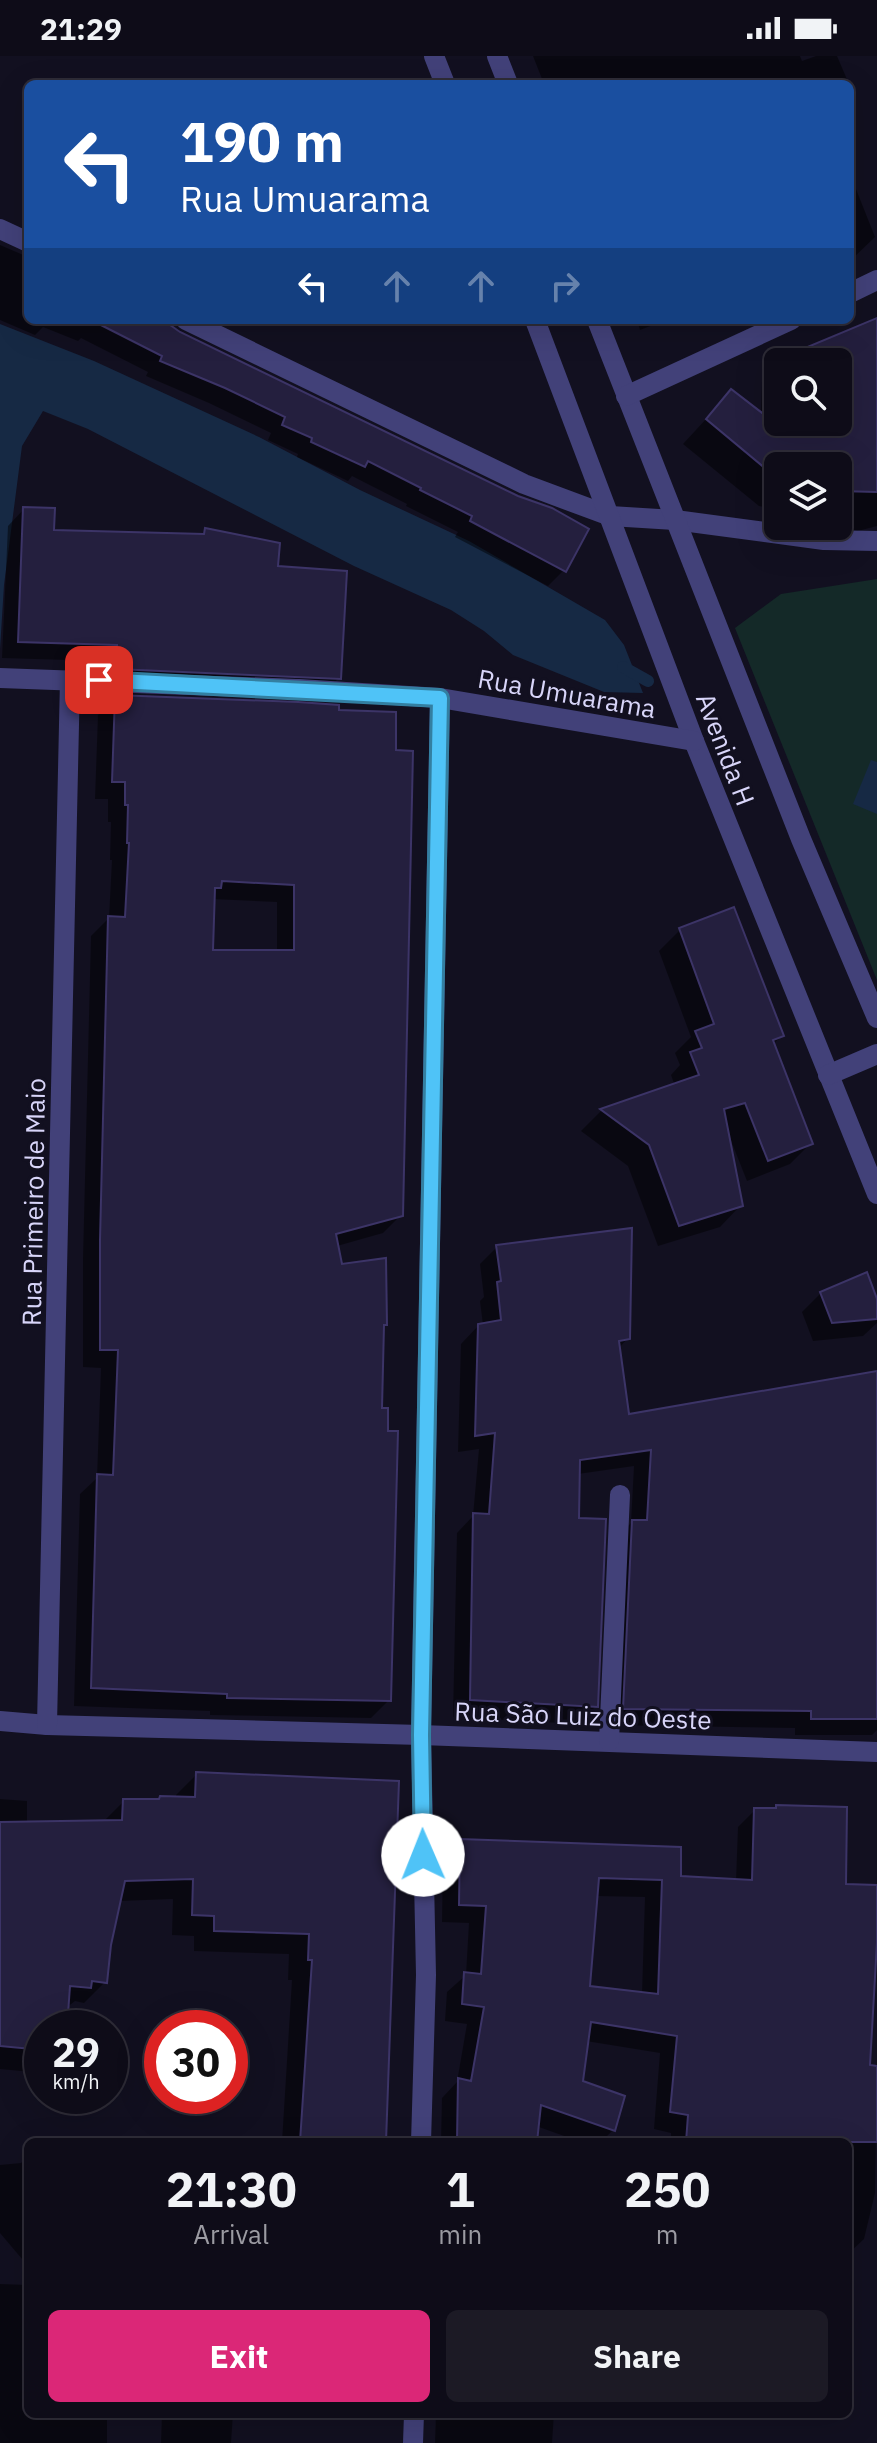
<!DOCTYPE html>
<meta charset="utf-8">
<style>
body{margin:0;font-family:"IBM Plex Sans",sans-serif;background:#1c1a25;color:#f1f3f6;height:100vh;display:flex;flex-direction:column;font-size:30px;white-space:nowrap}
*{box-sizing:border-box;margin:0}
p{font-size:26px;color:#9b9ba2}
.icon{flex:none;width:44px;height:44px;fill:none;stroke:currentColor;stroke-width:2;stroke-linecap:round;stroke-linejoin:round}
.map{position:relative;flex:1;overflow:hidden}
.side{position:absolute;left:24px;top:2082px;width:828px;height:280px;display:flex;flex-direction:column;background:#0e0c18;border-radius:12px;box-shadow:0 8px 32px #0002,0 0 0 2px #2e2c37}
.side>*{flex:none}
.guide{position:absolute;left:24px;top:24px;width:830px;height:244px;border-radius:12px;box-shadow:0 8px 32px #0002,0 0 0 2px #2e2c37;background:#1a4fa0;color:#fff;overflow:hidden}
.tools{position:absolute;left:764px;top:292px;display:grid;gap:16px}
.tools a{display:grid;place-items:center;width:88px;height:88px;border-radius:12px;background:#0e0c18;box-shadow:0 8px 32px #0002,0 0 0 2px #2e2c37;font-size:40px}
.speed{position:absolute;left:24px;top:1954px;display:flex;gap:16px;font-size:40px;font-weight:700;text-align:center}
.speed>*{display:grid;place-content:center;width:104px;height:104px;border-radius:50%;background:#0e0c18;box-shadow:0 8px 32px #0002,0 0 0 2px #2e2c37;line-height:1}
.speed small{font-size:20px;font-weight:400}
.speed .limit{border:12px solid #d22;background:#fff;color:#111}
.pin{position:absolute;display:grid;place-items:center;width:68px;height:68px;color:#fff;margin:-34px;border-radius:16px;box-shadow:0 4px 12px #0006}
.me{position:absolute;width:88px;margin:-44px;rotate:359deg;stroke-linejoin:round;filter:drop-shadow(0 0 6px #0008)}
.turn{display:flex;align-items:center;gap:28px;height:168px;padding:0 24px;font-size:36px}
.turn .icon{width:104px;height:104px;stroke-width:2.5}
.turn b{display:block;font-size:56px;line-height:68px}
.lanes{display:flex;align-items:center;height:76px;padding:0 24px;background:#0003;justify-content:center;gap:40px;direction:ltr}
.lanes .off{opacity:.35}
.eta{display:flex;justify-content:space-evenly;align-items:center;height:136px;text-align:center}
.eta b{font-size:48px;font-weight:700;line-height:56px}
.cta{display:flex;gap:16px;margin-top:auto;padding:16px 24px}
.cta a{flex:1;height:92px;border-radius:12px;background:#db2777;color:#fff;font-size:32px;font-weight:700;line-height:92px;text-align:center}
.cta a+a{background:#1c1a25;color:#f1f3f6}
.status{display:flex;justify-content:space-between;align-items:center;height:56px;padding:0 40px;background:#0e0c18;direction:ltr}
.status svg{height:22px;fill:currentColor}
.map>svg:first-child{display:block}
.green{fill:#142928}
.water{fill:#162944}
.shadow{fill:#0007;fill-rule:evenodd}
.lines{fill:none;stroke-linecap:round;stroke-linejoin:round}
.stream{stroke:#162944;stroke-width:12}
.building{fill:#241f3e;stroke:#3c3467;stroke-width:2;fill-rule:evenodd}
.minor{stroke:#424179;stroke-width:20}
.route-casing{stroke:#337fa1;stroke-width:20}
.route{stroke:#4fc3f7;stroke-width:14}
.labels{text-anchor:middle;dominant-baseline:central;stroke-width:6;stroke-linejoin:round;paint-order:stroke}
.street-label{font-size:26px;fill:#d8d5f9;stroke:#121020}
</style>
<div class="status"><b>21:29</b><svg viewBox="0 0 49 12"><path d="M0 12V9h3v3zM5 12V6h3v6zM10 12V3h3v9zM15 12V0h3v12zM26 1h20v11H26zM47 4h2v5h-2z"/></svg></div>
<div class="map">
<svg width="877" height="2387" viewBox="0 0 877 2387">
<rect width="100%" height="100%" fill="#121020"/>
<path class="green" d="M877,523V924L735,572L781,538Z"/>
<g class="water">
<path d="M0,268L94,305L259,381L360,434L469,485L605,564L624,589L643,637L604,636L513,599L484,575L451,554L354,510L88,373L43,355L22,390L4,529L0,593Z"/>
<path d="M871,704L877,706V758L853,748Z"/>
</g>
<g class="shadow">
<path d="M533,0H800L802,5L816,0H837L849,28H544Z"/>
<path d="M850,118L875,181L850,205Z"/>
<path d="M0,189L28,201V264H158L564,514L548,530L455,481L458,476L406,450L407,448L352,420L348,425L297,401L298,398L268,384L271,377L209,347L146,320L148,316L81,282L78,285L43,271L35,279L0,264Z"/>
<path d="M637,264H666L640,274Z"/>
<path d="M877,264V470L850,477H827L828,470H838V410H778V454L759,450L683,388L731,336L761,359L762,326L778,310V366H838V306H782L787,302Z"/>
<path d="M24,453L52,476L200,480L205,474L276,511L339,622L322,638L101,629V605L2,602L8,470Z"/>
<path d="M116,641L298,648L401,1159L383,1177L337,1190L341,1210L385,1268L382,1271L380,1354L386,1377L389,1644L371,1662L210,1659V1655L74,1650L80,1438L97,1422L101,1312L83,1311V1203L91,880L109,862L112,804H110L111,766H108V743H95L98,659ZM212,843L277,846V896H211Z"/>
<path d="M680,874L782,980L773,988L811,1087L790,1108L747,1125L730,1082L728,1083L741,1149L720,1171L658,1190L628,1110L581,1075L601,1055L675,1030L671,1019L680,1009L675,997L691,981L659,895Z"/>
<path d="M497,1191L628,1282L618,1293L628,1360L877,1317V1674L872,1679H795V1672L607,1669L615,1483L631,1467L634,1410L578,1418L577,1463L596,1650L578,1668L453,1661L457,1477L473,1460L479,1393L458,1396L461,1288L478,1270L483,1269L480,1245L484,1241L480,1208Z"/>
<path d="M821,1237L877,1248V1267L863,1280L813,1285L802,1256Z"/>
<path d="M197,1718L397,1726L384,2086H282L292,1924H288L289,1898L194,1895V1880L172,1879L173,1843L119,1845L109,1888L105,1926L84,1947L75,1945L66,1952L65,1972H42V2017L0,2013V1743L27,1745V1767L103,1766L124,1745L176,1743V1739Z"/>
<path d="M776,1751L843,1829L877,1831L868,2011L877,2012L875,2137L864,2183L848,2198V2086H671V2077L654,2073L660,1997L586,1985L580,2026L613,2074L601,2086H581L536,2070L535,2086H441L442,2042L457,2026L467,1968L445,1965L447,1936L466,1919L469,1867L442,1866L443,1803L460,1785L679,1822L736,1825L738,1771L755,1754H774ZM596,1840L645,1841L642,1938L588,1932Z"/>
<path d="M28,2100V2210L0,2177V2109L21,2107Z"/>
<path d="M0,2228L28,2229V2358H107V2387H0Z"/>
<path d="M162,2358H233L231,2387H161Z"/>
<path d="M436,2358H554L552,2387H435Z"/>
</g>
<g class="lines">
<path class="stream" d="M623,611L648,625"/>
</g>
<g class="building">
<path d="M877,262V436L838,435V410H778V423L706,363L731,333L783,373V366H838V306H785L786,300Z"/>
<path d="M91,264H163L180,276L518,440L552,452L589,473L566,516L470,465L472,460L420,434L421,432L368,405L365,411L311,386L312,382L282,369L285,361L225,332L160,305L162,300Z"/>
<path d="M23,451L55,452L54,474L204,478L205,472L280,487L278,510L347,515L341,623L116,613L117,589L18,586Z"/>
<path d="M115,639L298,646L339,649V654L396,656V694L413,695L403,1160L336,1178L342,1208L386,1202L387,1269H384L382,1352H388V1375H398L391,1645L227,1642V1638L91,1632L97,1418L113,1419L118,1294H100V1184L108,860L125,861L129,787H127L128,749H125V726H112ZM222,825L294,829V894H213L215,832H221Z"/>
<path d="M734,851L784,980L773,984L813,1088L768,1105L745,1047L724,1053L743,1150L679,1170L649,1089L600,1053L699,1019L690,996L702,992L695,975L714,968L679,872Z"/>
<path d="M632,1172L630,1283L619,1285L629,1358L877,1315V1663H811V1655L623,1653L632,1464H647L651,1394L580,1404L579,1462L606,1463L598,1651L470,1644L473,1457L489,1458L495,1377L475,1380L478,1268L501,1264L497,1226L501,1225L496,1189Z"/>
<path d="M867,1216L877,1243V1263L832,1267L820,1236Z"/>
<path d="M196,1716L399,1725L386,2086H300L312,1904H308L309,1878L214,1875V1860L192,1859L193,1823L125,1825L111,1889L107,1927L92,1925L91,1932L70,1930L67,1972H42V1994L0,1990V1766L122,1764L123,1743H159L160,1740L195,1741Z"/>
<path d="M776,1749L847,1751L846,1828L877,1829V1886L870,2009L877,2010V2086H686L688,2059L670,2056L677,1980L591,1966L583,2025L625,2040L615,2075L541,2049L537,2086H457L458,2022L471,2025L484,1951L462,1948L464,1916L481,1918L486,1850L459,1849L460,1783L681,1791V1820L752,1824L754,1752H776ZM599,1822L662,1824L658,1938L590,1930Z"/>
</g>
<g class="lines">
<g class="minor">
<path d="M434,0L445,28"/>
<path d="M497,0L508,28"/>
<path d="M0,173L28,186"/>
<path d="M850,237L877,224"/>
<path d="M186,264L524,428L610,460L675,464L824,484L877,485"/>
<path d="M535,264L694,685L877,1138"/>
<path d="M597,264L801,783L877,962"/>
<path d="M626,340L791,264"/>
<path d="M0,622L299,633L440,642L694,685"/>
<path d="M828,1019L877,998"/>
<path d="M0,1665L47,1669L421,1679L877,1696"/>
<path d="M47,1669L70,623"/>
<path d="M609,1685L620,1439"/>
<path d="M421,2086L426,1919L421,1679L440,642"/>
<path d="M413,2387L414,2358"/>
</g>
</g>
<g class="lines">
<defs>
<path id="route" d="M99,624L440,642L421,1679L423,1799"/>
</defs>
<use href="#route" class="route-casing"/>
<use href="#route" class="route"/>
</g>
<g class="labels">
<g class="street-label">
<text transform="translate(567 637) rotate(10)">Rua Umuarama</text>
<text transform="translate(726 693) rotate(69)">Avenida H</text>
<text transform="translate(33 1146) rotate(-89)">Rua Primeiro de Maio</text>
<text transform="translate(583 1659) rotate(2)">Rua São Luiz do Oeste</text>
</g>
</g>
</svg>
<div class="tools">
<a><svg class="icon" aria-label="search" viewBox="0 0 24 24"><circle cx="10" cy="10" r="6"/><path d="M15 15l6 6"/></svg></a>
<a><svg class="icon" aria-label="layers" viewBox="0 0 24 24"><path d="M12 4l9 5-9 5-9-5zM3 14l9 5 9-5"/></svg></a>
</div>
<div class="speed"><div>29<small>km/h</small></div><div class="limit">30</div></div>
<div class="pin" style="left:99px;top:624px;background:#d93025"><svg class="icon" aria-label="arrive" viewBox="0 0 24 24"><path d="M6 21V4h12l-3 4 3 4H6"/></svg></div>
<svg class="me" style="left:423px;top:1799px" viewBox="-20 -20 40 40"><circle r="19" fill="#fff"/><path d="M0-13L10 11 0 6-10 11z" fill="#4fc3f7"/></svg>
<div class="guide">
<div class="turn"><svg class="icon" aria-label="left" viewBox="0 0 24 24"><path d="M17 20v-9H6M10 6l-5 5 5 5"/></svg><div><b>190 m</b>Rua Umuarama</div></div>
<div class="lanes"><svg class="icon" aria-label="left" viewBox="0 0 24 24"><path d="M17 20v-9H6M10 6l-5 5 5 5"/></svg><svg class="icon off" aria-label="ahead" viewBox="0 0 24 24"><path d="M12 20V5M6 11l6-6 6 6"/></svg><svg class="icon off" aria-label="ahead" viewBox="0 0 24 24"><path d="M12 20V5M6 11l6-6 6 6"/></svg><svg class="icon off" aria-label="right" viewBox="0 0 24 24"><path d="M7 20v-9h11M14 6l5 5-5 5"/></svg></div>
</div>
<section class="side">
<div class="eta">
<div><b>21:30</b><p>Arrival</p></div>
<div><b>1</b><p>min</p></div>
<div><b>250</b><p>m</p></div>
</div>
<div class="cta"><a>Exit</a><a>Share</a></div>
</section>
</div>
